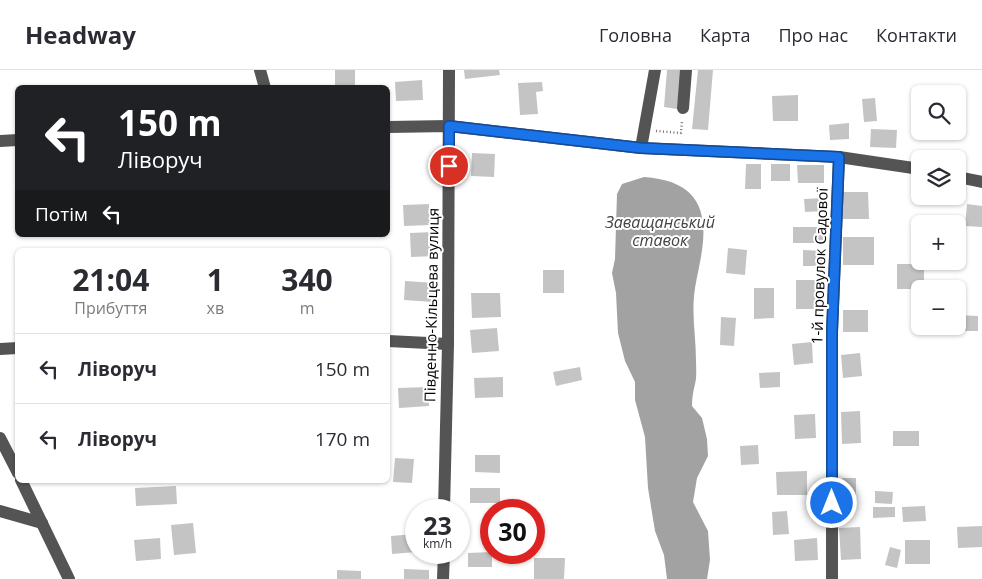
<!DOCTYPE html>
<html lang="uk">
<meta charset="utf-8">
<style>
body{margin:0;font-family:"Open Sans",sans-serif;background:#f2f2f3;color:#2b2b33;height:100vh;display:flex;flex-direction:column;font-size:19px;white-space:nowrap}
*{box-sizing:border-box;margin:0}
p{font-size:16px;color:#7c7c81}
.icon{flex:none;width:28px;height:28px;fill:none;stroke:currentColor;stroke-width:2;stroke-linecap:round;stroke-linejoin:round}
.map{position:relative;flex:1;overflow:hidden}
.panel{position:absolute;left:15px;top:178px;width:375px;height:235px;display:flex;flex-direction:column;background:#fff;border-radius:8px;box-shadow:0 1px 4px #0004}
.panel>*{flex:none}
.guide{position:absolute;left:15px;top:15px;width:375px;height:152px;border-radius:8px;box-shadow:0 1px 4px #0004;background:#202124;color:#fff;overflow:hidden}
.controls{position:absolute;left:911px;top:15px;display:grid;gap:10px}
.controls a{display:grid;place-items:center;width:55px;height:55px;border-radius:8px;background:#fff;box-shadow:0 1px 4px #0004;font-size:25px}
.speed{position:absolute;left:405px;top:429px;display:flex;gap:10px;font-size:25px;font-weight:700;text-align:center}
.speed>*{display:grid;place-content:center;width:65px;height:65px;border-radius:50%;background:#fff;box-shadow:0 1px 4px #0004;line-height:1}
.speed small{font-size:12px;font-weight:400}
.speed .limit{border:8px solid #d22;background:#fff;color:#111}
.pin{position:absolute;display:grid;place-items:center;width:42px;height:42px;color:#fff;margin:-21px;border:2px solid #fff;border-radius:50%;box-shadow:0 1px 5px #0007}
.me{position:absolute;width:55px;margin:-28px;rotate:0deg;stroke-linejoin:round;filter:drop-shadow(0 0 4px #0008)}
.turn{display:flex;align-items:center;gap:18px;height:105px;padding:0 20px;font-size:22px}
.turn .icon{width:65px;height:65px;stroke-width:2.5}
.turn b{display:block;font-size:35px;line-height:42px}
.then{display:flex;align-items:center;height:48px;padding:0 20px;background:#0003;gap:10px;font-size:19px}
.eta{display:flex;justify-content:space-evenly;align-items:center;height:85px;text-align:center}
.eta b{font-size:30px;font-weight:700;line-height:35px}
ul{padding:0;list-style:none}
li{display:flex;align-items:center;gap:15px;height:70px;padding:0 20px;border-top:1px solid #e1e1e2}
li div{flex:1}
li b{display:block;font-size:19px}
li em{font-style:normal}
header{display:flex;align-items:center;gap:30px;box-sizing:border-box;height:70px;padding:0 25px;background:#fff;border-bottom:1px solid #e1e1e2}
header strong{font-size:24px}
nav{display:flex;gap:28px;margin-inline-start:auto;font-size:18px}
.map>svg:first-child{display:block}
.water{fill:#a2a2a2}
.building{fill:#c4c4c4}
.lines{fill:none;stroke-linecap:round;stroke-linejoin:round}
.path{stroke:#767676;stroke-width:2.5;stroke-dasharray:1 2.5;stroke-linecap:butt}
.minor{stroke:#545454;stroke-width:12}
.route-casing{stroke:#114b97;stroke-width:12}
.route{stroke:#1a73e8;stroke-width:9}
.labels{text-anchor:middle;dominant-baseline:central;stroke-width:4;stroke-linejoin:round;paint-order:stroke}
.street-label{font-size:15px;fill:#000;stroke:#fff}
.water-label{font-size:16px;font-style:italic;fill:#434343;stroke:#fff}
</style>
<header>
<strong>Headway</strong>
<nav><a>Головна</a><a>Карта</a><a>Про нас</a><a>Контакти</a></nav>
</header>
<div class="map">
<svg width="982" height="509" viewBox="0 0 982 509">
<rect width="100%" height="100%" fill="#fff"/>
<path class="water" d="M644,107C700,111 710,142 700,192C698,203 695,215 694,226C692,248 696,269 696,291C696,298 697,307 695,314C693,322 692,328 692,336L702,348L707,369L708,386L697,408L693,432L708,461L710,490L707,509H667L664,485L655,461L648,418L645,367L635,330V312L625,291L618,263L616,223L612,203L615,189L617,124L622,114Z"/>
<g class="building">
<rect x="335" y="0" width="20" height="16"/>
<path d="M464,0H499L500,5L465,9Z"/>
<path d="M667,0H681L677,39L664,37Z"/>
<path d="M698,0H713L708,60L692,59Z"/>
<path d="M422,10L423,30L396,31L395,12Z"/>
<path d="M542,12L543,21L536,22L538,44L520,45L518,13Z"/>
<path d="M798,25V51H773L772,26Z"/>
<path d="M875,28L877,51L864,52L862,29Z"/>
<path d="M849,53V69L830,70L829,55Z"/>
<path d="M871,59L897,60L896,78L870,77Z"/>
<path d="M472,83L495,84L494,107L471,106Z"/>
<path d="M746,94H761V119H745Z"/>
<rect x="771" y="94" width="19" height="17"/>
<path d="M797,95H824V113H798Z"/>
<path d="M842,122H868L869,149H843Z"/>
<path d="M925,126H947L946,135L924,133Z"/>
<path d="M826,128V141L805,142L804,129Z"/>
<path d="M429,134L430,155L404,156L403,135Z"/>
<path d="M967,134L982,136V157L965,156Z"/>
<rect x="793" y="157" width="31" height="16"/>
<path d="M434,162L435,186L411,187L410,163Z"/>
<rect x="843" y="167" width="31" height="28"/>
<path d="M728,178L747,180L745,205L726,203Z"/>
<path d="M803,180L823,181V203H815V196H803Z"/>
<rect x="897" y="194" width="27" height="25"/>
<rect x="543" y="200" width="21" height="23"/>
<rect x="796" y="210" width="23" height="29"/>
<path d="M405,211L435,213L433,232L404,230Z"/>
<path d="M754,218H774V248L754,249Z"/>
<path d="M471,223H500L501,247L472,248Z"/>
<rect x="843" y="240" width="25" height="22"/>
<path d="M958,245L978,246V261H956V256H958Z"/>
<path d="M721,247L736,248L734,276L720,275Z"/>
<path d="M497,258L499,281L472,283L470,260Z"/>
<path d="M812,272L813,293L794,295L792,274Z"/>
<path d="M860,283L862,306L843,308L841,285Z"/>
<path d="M580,297L582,310L556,316L553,302Z"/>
<path d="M780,302V317L760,318L759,303Z"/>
<path d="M503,307V327L475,328L474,308Z"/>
<path d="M428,317L429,336L399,338L398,318Z"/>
<path d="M860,341L861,373L842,374L841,342Z"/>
<path d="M815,344L816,368L795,369L794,345Z"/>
<rect x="893" y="361" width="26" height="15"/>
<path d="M758,375L759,394L741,395L740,376Z"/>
<path d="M475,385H500V403L475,402Z"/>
<path d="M395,388L414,389L412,413L393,412Z"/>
<path d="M807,401V425H777L776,402Z"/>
<path d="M842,408H856V429H841Z"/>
<path d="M176,416L177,434L136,436L135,418Z"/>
<rect x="470" y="418" width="30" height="15"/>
<path d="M875,421L893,422L892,434L875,433Z"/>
<path d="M807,426L823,427L822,436L807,435Z"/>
<path d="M925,436L926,451L903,452L902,437Z"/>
<path d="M873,437H895V447L873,448Z"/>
<path d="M787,441L789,464L773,465L772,442Z"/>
<path d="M193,453L196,483L174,485L171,455Z"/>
<path d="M982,456V477L958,478L957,457Z"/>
<path d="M860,457L861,489L841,490L839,458Z"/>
<path d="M416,464V482L392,484L391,466Z"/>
<path d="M160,468L161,489L136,491L134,470Z"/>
<path d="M817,468L818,490L795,491L794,470Z"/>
<rect x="905" y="470" width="25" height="24"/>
<path d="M890,477L901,480L897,498L885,495Z"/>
<path d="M492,482V497H468V483Z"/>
<path d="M534,488H565L564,509H534Z"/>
<path d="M404,499L429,500V509H404Z"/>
<path d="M337,500L361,501V509H337Z"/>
</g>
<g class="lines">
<path class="path" d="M656,61L681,63L682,51"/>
<g class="minor">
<path d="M260,0L265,18"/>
<path d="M683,38L686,0"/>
<path d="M388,57L449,56L641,78L839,87L920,99"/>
<path d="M0,71L18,70"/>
<path d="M641,78L655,0"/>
<path d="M958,107L982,112"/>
<path d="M388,271L448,274"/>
<path d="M0,279L18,278"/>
<path d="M0,368L18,403"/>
<path d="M21,410L69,509"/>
<path d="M444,440L448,274L449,0"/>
<path d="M0,441L42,453"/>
<path d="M443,509L444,482"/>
<path d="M832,509V262L839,87"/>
</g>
</g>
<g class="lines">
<defs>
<path id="route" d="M449,96V56L641,78L839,87L832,262V433"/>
</defs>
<use href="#route" class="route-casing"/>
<use href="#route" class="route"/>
</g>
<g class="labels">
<g class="street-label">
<text transform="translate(819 196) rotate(-88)">1-й провулок Садової</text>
<text transform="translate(431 235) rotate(-89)">Південно-Кільцева вулиця</text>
</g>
<g class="water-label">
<text x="660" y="152">Заващанський<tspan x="660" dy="18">ставок</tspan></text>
</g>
</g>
</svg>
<div class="controls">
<a><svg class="icon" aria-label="search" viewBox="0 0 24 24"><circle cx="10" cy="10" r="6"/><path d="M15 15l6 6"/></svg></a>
<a><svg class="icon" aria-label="layers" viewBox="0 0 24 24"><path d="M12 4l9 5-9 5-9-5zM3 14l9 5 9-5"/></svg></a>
<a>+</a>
<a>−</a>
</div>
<div class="speed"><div>23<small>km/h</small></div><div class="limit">30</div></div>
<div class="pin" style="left:449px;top:96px;background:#d93025"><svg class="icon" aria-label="arrive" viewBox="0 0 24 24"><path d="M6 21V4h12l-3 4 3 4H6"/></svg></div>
<svg class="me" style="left:832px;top:433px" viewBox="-20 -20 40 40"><circle r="17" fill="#1a73e8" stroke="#fff" stroke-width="3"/><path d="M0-11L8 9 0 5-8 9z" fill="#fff"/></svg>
<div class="guide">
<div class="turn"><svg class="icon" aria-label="left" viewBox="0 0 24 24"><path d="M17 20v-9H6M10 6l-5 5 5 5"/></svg><div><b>150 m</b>Ліворуч</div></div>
<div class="then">Потім<svg class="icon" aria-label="left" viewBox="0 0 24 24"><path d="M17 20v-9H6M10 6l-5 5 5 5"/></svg></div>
</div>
<section class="panel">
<div class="eta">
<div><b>21:04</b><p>Прибуття</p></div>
<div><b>1</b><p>хв</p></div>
<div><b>340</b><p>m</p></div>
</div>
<ul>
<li><svg class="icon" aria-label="left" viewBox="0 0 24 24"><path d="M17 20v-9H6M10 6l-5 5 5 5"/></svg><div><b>Ліворуч</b></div><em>150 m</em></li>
<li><svg class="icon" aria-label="left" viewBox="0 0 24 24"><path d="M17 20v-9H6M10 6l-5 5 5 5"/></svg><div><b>Ліворуч</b></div><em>170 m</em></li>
</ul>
</section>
</div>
